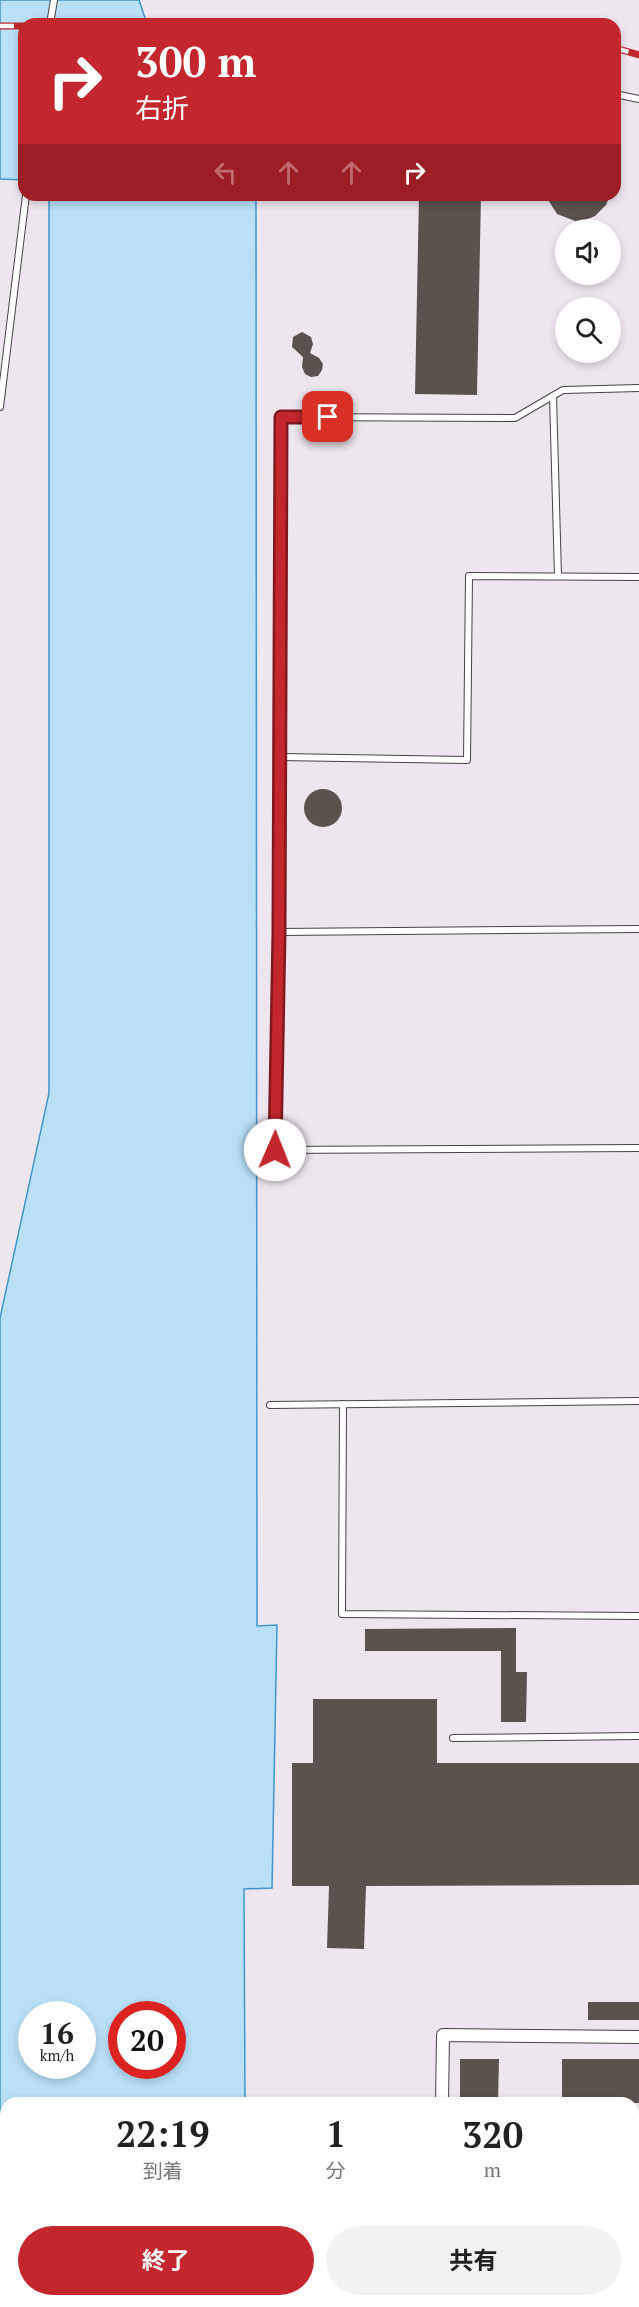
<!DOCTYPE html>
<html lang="ja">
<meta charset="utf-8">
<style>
body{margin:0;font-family:"PT Serif","Noto Sans JP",serif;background:#f2f2f2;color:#222;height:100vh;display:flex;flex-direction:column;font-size:22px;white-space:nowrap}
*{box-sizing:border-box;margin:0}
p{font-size:20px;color:#767676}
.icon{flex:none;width:33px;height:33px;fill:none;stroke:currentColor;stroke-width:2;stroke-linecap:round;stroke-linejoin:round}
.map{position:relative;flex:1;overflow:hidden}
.drawer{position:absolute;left:0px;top:2097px;width:639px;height:210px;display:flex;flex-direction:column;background:#fff;border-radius:18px 18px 0 0;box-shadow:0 3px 9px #0003}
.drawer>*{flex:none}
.top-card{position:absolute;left:18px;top:18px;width:603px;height:183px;border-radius:18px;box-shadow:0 3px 9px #0003;background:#c4262e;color:#fff;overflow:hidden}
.tools{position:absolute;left:555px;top:219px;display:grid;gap:12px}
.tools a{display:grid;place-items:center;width:66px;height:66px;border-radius:50%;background:#fff;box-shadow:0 3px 9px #0003;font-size:30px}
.speed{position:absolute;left:18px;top:2001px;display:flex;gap:12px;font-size:30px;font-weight:700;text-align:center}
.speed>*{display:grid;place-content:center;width:78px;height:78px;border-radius:50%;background:#fff;box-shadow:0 3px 9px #0003;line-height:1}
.speed small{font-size:15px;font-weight:400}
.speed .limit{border:9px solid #d22;background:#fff;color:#111}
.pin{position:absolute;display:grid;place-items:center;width:51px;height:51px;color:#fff;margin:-26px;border-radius:12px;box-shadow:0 3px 9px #0006}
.me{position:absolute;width:66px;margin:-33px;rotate:1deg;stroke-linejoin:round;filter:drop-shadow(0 0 4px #0008)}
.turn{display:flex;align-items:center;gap:21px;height:126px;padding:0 18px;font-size:27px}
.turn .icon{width:78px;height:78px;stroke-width:2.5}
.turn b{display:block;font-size:42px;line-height:51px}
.lanes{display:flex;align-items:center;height:57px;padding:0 18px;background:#0003;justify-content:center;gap:30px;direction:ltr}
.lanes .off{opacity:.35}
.eta{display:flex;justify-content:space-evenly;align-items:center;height:102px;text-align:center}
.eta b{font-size:36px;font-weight:700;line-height:42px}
.action{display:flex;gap:12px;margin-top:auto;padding:12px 18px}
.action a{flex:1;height:69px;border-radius:36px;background:#c4262e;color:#fff;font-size:24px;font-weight:700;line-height:69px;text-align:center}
.action a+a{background:#f2f2f2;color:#222}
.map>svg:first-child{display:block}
.industrial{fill:#eee6ef;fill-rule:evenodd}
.water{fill:#b9e0f7;stroke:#3f96cf;stroke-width:1.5;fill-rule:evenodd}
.building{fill:#5a524d}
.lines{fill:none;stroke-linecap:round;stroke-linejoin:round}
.service-casing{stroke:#444;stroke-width:8}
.minor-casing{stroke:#444;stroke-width:14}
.service{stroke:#fff;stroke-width:6}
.minor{stroke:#fff;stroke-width:12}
.rail-casing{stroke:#c4262e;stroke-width:7}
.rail{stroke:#fff;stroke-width:4.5;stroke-dasharray:14;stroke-linecap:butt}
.route-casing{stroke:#7f191e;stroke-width:15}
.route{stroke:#c4262e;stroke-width:10}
</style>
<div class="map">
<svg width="639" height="2307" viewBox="0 0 639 2307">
<rect width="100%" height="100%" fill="#fffdf5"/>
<g class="industrial">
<path d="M139,0H639V2307H292L286,2301H633V2103H245L244,1889L272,1888L277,1625L257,1627L256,195H615V24H147ZM566,230H610V274H566ZM566,308H610V352H566Z"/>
<path d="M0,179L24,180V195H49V1093L0,1318Z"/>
</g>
<g class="water">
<path d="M0,0H139L147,24H24V180L0,179Z"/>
<path d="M49,195H256L257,1626L277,1625L272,1888L244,1889L245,2103H6V2301H286L292,2307H0V1318L49,1093ZM32,2014H82V2066H32ZM122,2014H172V2066H122Z"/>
</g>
<g class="building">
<path d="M419,195H481L477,395L415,394Z"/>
<path d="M545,195H610L606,205L595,216L585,220L575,221L557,214Z"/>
<path d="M302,332L311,337L313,344L310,353L319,358L323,364L322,370L318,376L311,377L305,374L302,367L303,357L292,347L293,337Z"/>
<circle cx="323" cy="808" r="19"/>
<path d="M516,1628V1672H527L526,1722H501V1651H365V1629Z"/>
<path d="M313,1699H437V1763H639V1885L366,1886L364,1949L327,1948L329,1886H292V1763H313Z"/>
<rect x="588" y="2002" width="51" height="18"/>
<path d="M460,2059H499L498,2103H460Z"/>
<rect x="562" y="2059" width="77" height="44"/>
</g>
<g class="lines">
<defs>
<g id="service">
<path d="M50,24L54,0"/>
<path d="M615,94L639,99"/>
<path d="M639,388L563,390L515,418L281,417L279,932L275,1150L639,1148"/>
<path d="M553,396L558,576"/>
<path d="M0,407L26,195"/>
<path d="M280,757L467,760L469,576L639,577"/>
<path d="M279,932L639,929"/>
<path d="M343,1404L342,1614L639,1616"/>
<path d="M270,1405L639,1401"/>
<path d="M453,1738L639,1736"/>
</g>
<g id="minor">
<path d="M442,2103L443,2035L639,2037"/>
<path d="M633,2261H639"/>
</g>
</defs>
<use href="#service" class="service-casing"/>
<use href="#minor" class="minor-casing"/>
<use href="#service" class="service"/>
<use href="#minor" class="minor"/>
<defs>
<g id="rail">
<path d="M0,26H24"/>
<path d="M615,48L639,55"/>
</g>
</defs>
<use href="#rail" class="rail-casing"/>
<use href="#rail" class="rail"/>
</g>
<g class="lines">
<defs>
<path id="route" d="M275,1150L279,932L281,417H328"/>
</defs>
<use href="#route" class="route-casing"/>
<use href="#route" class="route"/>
</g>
</svg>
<div class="tools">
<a><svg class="icon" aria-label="sound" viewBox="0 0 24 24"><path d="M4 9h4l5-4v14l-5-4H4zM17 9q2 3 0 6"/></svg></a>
<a><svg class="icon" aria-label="search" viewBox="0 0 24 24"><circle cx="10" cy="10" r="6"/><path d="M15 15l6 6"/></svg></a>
</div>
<div class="speed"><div>16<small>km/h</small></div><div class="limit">20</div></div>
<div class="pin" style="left:328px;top:417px;background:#d93025"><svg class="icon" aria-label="arrive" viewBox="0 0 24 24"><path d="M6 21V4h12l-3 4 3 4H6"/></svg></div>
<svg class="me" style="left:275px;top:1150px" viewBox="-20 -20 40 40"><circle r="19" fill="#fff"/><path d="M0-13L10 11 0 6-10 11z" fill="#c4262e"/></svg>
<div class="top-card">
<div class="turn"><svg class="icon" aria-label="right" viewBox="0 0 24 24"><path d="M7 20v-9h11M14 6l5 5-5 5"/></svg><div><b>300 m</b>右折</div></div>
<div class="lanes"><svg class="icon off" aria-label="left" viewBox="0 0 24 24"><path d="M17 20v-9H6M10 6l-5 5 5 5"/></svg><svg class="icon off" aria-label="ahead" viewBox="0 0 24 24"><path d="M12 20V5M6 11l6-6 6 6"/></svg><svg class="icon off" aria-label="ahead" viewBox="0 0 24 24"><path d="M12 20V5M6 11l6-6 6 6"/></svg><svg class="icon" aria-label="right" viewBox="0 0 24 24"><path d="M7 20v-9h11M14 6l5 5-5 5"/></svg></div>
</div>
<section class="drawer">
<div class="eta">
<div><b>22:19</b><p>到着</p></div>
<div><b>1</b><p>分</p></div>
<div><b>320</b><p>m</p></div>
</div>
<div class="action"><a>終了</a><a>共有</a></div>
</section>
</div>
